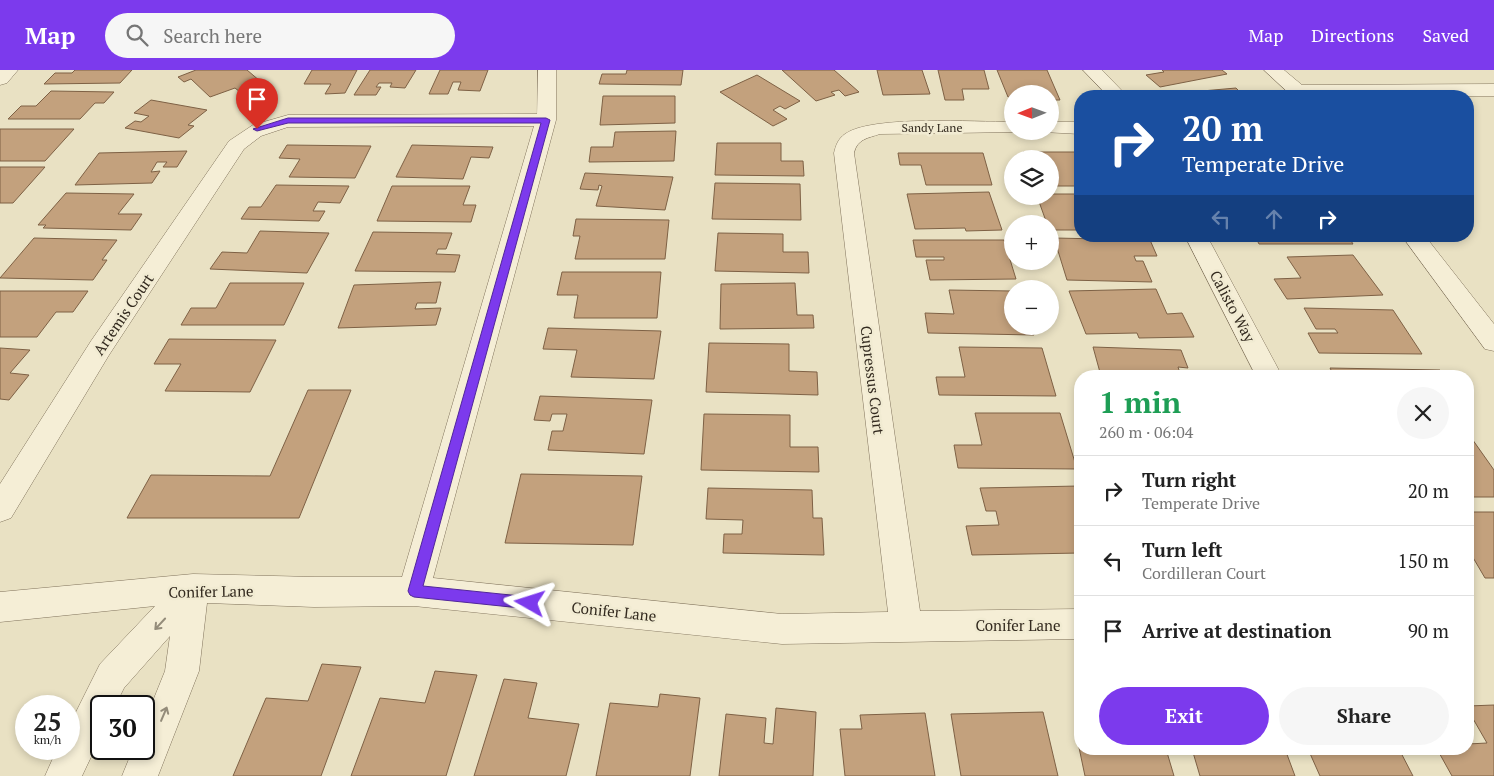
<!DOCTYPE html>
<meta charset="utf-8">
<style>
body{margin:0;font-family:"PT Serif",serif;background:#f6f6f6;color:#222;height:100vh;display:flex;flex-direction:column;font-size:19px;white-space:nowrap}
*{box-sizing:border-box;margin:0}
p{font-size:16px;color:#767676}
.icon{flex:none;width:28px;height:28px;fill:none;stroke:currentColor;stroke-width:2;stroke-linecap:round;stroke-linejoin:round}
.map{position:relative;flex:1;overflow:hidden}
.sheet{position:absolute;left:1074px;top:300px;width:400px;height:385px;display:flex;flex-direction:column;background:#fff;border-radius:20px;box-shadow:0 2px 8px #0003}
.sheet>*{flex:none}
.top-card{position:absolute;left:1074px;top:20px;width:400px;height:152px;border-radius:20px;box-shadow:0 2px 8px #0003;background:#1a4fa0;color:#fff;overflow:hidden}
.needle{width:32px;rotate:269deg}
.fabs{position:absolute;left:1004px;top:15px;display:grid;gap:10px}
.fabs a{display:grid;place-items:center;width:55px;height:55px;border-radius:50%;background:#fff;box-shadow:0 2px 8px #0003;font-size:25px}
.speed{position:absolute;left:15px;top:625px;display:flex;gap:10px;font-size:25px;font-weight:700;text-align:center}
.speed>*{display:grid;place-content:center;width:65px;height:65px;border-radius:50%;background:#fff;box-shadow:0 2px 8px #0003;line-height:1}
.speed small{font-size:12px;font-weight:400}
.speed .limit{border:2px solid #111;border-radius:8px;background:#fff;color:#111}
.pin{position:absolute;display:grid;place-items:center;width:42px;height:42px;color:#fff;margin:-51px -21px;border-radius:50% 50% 50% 0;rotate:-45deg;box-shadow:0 0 5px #0007}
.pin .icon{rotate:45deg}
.me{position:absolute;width:55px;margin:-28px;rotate:276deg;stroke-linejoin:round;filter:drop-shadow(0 0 4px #0008)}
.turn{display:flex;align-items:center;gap:18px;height:105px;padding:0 25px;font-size:22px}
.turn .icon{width:65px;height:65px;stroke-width:2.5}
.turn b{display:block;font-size:35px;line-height:42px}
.lanes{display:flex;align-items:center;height:48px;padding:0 25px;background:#0003;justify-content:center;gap:25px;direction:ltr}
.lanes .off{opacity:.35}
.round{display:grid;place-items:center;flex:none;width:52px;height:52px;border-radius:26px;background:#f6f6f6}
.head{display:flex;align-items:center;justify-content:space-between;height:85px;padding:0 25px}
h1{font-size:30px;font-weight:800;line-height:38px;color:#1e9e55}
.action{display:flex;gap:10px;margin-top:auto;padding:10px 25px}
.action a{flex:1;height:58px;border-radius:30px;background:#7c3aed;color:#fff;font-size:20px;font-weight:800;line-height:58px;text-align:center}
.action a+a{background:#f6f6f6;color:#222}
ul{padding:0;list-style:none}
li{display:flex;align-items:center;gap:15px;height:70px;padding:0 25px;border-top:1px solid #e0e0e0}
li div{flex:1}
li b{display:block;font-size:19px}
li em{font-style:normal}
header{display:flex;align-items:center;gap:30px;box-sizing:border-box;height:70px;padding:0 25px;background:#7c3aed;color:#fff}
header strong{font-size:24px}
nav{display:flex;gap:28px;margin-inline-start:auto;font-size:18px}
.search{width:350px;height:45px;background:#f6f6f6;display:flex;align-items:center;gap:12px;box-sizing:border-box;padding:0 18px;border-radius:28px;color:#767676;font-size:19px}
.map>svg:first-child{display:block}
.building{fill:#c3a17d;stroke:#7e6145}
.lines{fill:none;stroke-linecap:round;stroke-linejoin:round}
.minor-casing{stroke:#81735c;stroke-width:1}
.minor{fill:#f5eed6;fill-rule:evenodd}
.oneway{stroke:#948c7a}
.route{fill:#7c3aed;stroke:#51269a}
.labels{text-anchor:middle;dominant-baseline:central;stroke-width:5;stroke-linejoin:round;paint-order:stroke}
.far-street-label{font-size:12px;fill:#332a1f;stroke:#f1ebd2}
.street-label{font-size:15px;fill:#332a1f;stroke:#f1ebd2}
</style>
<header>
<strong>Map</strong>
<div class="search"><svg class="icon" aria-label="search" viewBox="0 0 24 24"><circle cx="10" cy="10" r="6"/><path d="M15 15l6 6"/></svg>Search here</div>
<nav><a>Map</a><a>Directions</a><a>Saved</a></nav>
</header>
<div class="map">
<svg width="1494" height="706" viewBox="0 0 1494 706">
<rect width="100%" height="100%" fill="#e9e1c3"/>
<g class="building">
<path d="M75,0H132L120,13L44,14L55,3H72Z"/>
<path d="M196,0H247L267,17L245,26L235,18L210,27L191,9L184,12L178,7Z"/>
<path d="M312,0H357L345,23L325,24L331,14H304Z"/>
<path d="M370,0H416L405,18L390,17L392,13H379L376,17H381L376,25H354Z"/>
<path d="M440,0H488L480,21L458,20L461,12H453L448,24H429Z"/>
<path d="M627,0H683L681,15L599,14L602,4H626Z"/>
<path d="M782,0H834L859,22L845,26L839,20L831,22L835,25L816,31Z"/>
<path d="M877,0H922L930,24L883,25Z"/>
<path d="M938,0H984L989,19H962L964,30H945Z"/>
<path d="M997,0H1047L1060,30H1050V24H1012V27H1008Z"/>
<path d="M1162,0H1222L1227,4L1160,17L1146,5L1164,2Z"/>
<path d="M757,5L800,31L785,39L780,36L773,40L787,49L773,56L720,22Z"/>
<path d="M1236,18L1244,26H1171L1168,24Z"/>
<path d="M51,21L114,22L104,33H95L80,49H8L21,36H36Z"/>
<path d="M603,26H675V53L600,55Z"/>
<path d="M151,30L207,40L188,55L194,56L179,68L125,58L135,51L141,52L149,46L134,43Z"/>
<path d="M0,59H74L45,91H0Z"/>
<path d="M676,61L674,91L589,92L591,77H613L615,62Z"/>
<path d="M717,73H781V91H803L804,106L715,105Z"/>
<path d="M287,75L371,76L355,108L289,107L300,89L279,88Z"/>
<path d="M412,75L493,77L489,88L471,87L463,109L396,107Z"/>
<path d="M187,81L177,97H163L167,92H157L151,102L160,101L152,113L75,115L99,83Z"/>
<path d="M1023,82H1080V116H1050V89H1025Z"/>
<path d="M898,83H983L992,115H926L921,95H900Z"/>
<path d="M0,97H45L13,133H0Z"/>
<path d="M585,103L673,107L665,140L596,136L602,116L599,115L598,120L580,119Z"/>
<path d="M715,113L800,114L801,150L712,149Z"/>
<path d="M276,115L349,116L340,133L318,132L313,141H325L319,151L241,149L249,137H261Z"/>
<path d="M392,116H470L463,135H476L471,152L377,151Z"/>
<path d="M989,122L1002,160L966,161L965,158L915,159L907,124Z"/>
<path d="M66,123L134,124L118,144H142L131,160L43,158L46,155H38Z"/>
<path d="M1050,124H1080V160H1050V154H1047L1037,126H1050Z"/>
<path d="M576,149L669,150L665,189H575L580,166H573Z"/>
<path d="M260,161L329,163L307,203L210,199L222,182L247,183Z"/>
<path d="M373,162L452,163L446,179H438L436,184L460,185L455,202L355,201Z"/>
<path d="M718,163L783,164V182H808L809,203L715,201Z"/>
<path d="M1255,166H1348L1353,174H1259Z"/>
<path d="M34,168L117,170L102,190H107L93,210L0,208Z"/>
<path d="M1054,168L1150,170L1157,186H1134L1136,191H1143L1152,212L1067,210Z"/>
<path d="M913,170H1004L1016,209L930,210L926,190H944V187H916Z"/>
<path d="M1353,185L1383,225L1287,229L1274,209L1301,208L1287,187Z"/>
<path d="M562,202H661L657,248H574L578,225H557Z"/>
<path d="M441,212L436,233H417L415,239L441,238L436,255L338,258L354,215Z"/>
<path d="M230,213H304L284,255H181L191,238H216Z"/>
<path d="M795,213L797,245H813L814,258L720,259L721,214Z"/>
<path d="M1156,219L1167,244L1182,243L1194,267L1139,268L1137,263L1086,264L1069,221Z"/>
<path d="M949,220L1012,221V230H1010L1012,256H1032L1034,265L928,263L925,243L954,244Z"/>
<path d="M0,221H88L73,242H56L37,267H0Z"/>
<path d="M1304,238L1393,240L1422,284L1319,283L1308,263H1338L1335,259H1316Z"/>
<path d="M548,258L661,261L654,309L571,307L577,280L543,279Z"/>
<path d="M169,269L276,270L250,322L165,321L181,294H154Z"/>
<path d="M709,273L789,274V301L817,302L818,325L706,322Z"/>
<path d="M959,277L1042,278L1056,326L939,325L936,307H965Z"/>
<path d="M1093,277L1181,280L1188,298L1178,297L1181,306H1101Z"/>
<path d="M0,278L30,280L10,303L29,305L9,330L0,329Z"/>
<path d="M1330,298L1440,300L1444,306H1334Z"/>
<path d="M308,320H351L299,448H127L151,405L270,406Z"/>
<path d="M540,326L652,330L644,384L548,380L552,361H563L567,344H552L550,351L534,350Z"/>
<path d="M975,343H1060L1077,399L958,398L954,375H982Z"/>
<path d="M704,344L790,345V377H818L819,402L701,400Z"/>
<path d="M1468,366H1470L1494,400V427H1468Z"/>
<path d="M521,404L642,406L633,475L505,473Z"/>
<path d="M1079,416L1080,483L972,485L966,456L999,455L996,441H986L980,418Z"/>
<path d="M708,418L812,420L813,448H822L824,485L723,483L724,464H742L743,450L706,449Z"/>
<path d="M1468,442H1494V508H1485L1468,479Z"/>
<path d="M322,594L361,597L321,706H233L266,628L308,631Z"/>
<path d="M435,601L477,605L446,706H351L380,628L425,633Z"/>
<path d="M504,609L537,613L528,648L579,654L566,706H474Z"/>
<path d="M660,624L700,628L690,706H596L610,633L658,637Z"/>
<path d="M1494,635V706H1452L1437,679H1468V674L1487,673L1468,640V636Z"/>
<path d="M776,638L816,642L813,706H719L726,644L766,648L764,673L773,674Z"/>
<path d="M1043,642L1058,706H961L951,644Z"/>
<path d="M925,643L935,706H845L840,659H862L860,645Z"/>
<path d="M1077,668L1080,669V679H1166L1174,706H1085Z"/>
<path d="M1192,679H1285L1295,706H1200Z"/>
<path d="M1308,679H1399L1413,706H1320Z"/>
</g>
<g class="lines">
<defs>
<g id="minor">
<path d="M0,0H18L7,13L0,15Z"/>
<path d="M538,0H556V50L433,508L782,544L888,542L834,83C836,75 838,69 845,64C871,45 976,52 1012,52V61L1019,62L880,64C868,68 857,69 854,83L920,541L1080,539V569L782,574L414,536L314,537L207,533L199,601L158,706H122L133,679H144V653L165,601L170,566L124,618L115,636H101V666L82,706H45L57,679H69V656L100,594L155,536L0,552V522L193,504L314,507H402L534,56L288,57L261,66L244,79L109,285L11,448L0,452V414L91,271L229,71L253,55L288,45L537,44Z"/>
<path d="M1083,0H1102L1127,26H1108Z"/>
<path d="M1264,0H1284L1302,15L1494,14V26H1292Z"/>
<path d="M1050,52H1080V64L1043,62L1050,61Z"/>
<path d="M1185,166H1207L1282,306H1256Z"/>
<path d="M1402,166H1425L1494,254V281L1485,279Z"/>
</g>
</defs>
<use href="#minor" class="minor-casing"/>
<use href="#minor" class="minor"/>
</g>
<defs><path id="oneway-shaft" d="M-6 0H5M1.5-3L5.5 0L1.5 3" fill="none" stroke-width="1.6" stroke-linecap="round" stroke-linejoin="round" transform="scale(1.25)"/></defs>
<g class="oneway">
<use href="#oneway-shaft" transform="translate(160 554) rotate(133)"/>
<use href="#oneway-shaft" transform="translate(164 644) rotate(-67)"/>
</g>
<path class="route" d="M546,48L550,50L423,516L530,527L535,528L537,533L535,537L530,539L414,527L410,525L408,521L541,53H288L257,61L253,59L288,48Z"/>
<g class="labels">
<g class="far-street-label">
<text x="932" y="57">Sandy Lane</text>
</g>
<g class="street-label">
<text transform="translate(1233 236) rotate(62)">Calisto Way</text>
<text transform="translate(123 244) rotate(-56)">Artemis Court</text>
<text transform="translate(873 310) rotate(83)">Cupressus Court</text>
<text transform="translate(211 521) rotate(-1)">Conifer Lane</text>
<text transform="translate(614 541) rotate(6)">Conifer Lane</text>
<text x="1018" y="555">Conifer Lane</text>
</g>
</g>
</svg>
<div class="fabs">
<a><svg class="needle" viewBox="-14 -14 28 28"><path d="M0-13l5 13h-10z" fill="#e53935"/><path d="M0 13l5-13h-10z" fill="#767676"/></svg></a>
<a><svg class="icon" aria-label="layers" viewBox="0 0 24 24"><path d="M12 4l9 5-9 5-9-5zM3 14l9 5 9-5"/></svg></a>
<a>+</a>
<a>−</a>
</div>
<div class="speed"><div>25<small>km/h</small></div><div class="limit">30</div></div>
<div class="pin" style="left:257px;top:59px;background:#d93025"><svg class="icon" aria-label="arrive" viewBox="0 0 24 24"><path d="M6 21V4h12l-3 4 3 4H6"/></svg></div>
<svg class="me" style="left:530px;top:533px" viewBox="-20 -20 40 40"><path d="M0-17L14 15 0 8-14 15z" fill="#7c3aed" stroke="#fff" stroke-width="4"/></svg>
<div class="top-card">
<div class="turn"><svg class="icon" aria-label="right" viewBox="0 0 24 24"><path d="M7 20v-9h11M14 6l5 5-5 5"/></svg><div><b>20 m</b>Temperate Drive</div></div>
<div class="lanes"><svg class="icon off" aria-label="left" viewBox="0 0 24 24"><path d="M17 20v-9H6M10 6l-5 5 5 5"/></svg><svg class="icon off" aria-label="ahead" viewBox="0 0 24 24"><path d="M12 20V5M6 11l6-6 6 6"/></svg><svg class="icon" aria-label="right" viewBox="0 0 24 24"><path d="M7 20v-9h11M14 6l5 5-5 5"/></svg></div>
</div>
<section class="sheet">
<div class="head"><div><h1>1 min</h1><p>260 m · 06:04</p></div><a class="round"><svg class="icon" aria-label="close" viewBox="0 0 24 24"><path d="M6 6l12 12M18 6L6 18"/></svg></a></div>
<ul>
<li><svg class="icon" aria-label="right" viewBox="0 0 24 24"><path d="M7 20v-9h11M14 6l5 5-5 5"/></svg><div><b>Turn right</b><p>Temperate Drive</p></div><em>20 m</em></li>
<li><svg class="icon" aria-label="left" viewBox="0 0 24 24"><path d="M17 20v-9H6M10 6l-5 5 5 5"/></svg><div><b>Turn left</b><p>Cordilleran Court</p></div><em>150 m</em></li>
<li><svg class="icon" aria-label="arrive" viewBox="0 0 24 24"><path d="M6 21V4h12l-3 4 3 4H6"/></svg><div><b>Arrive at destination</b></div><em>90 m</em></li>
</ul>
<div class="action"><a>Exit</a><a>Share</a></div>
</section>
</div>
